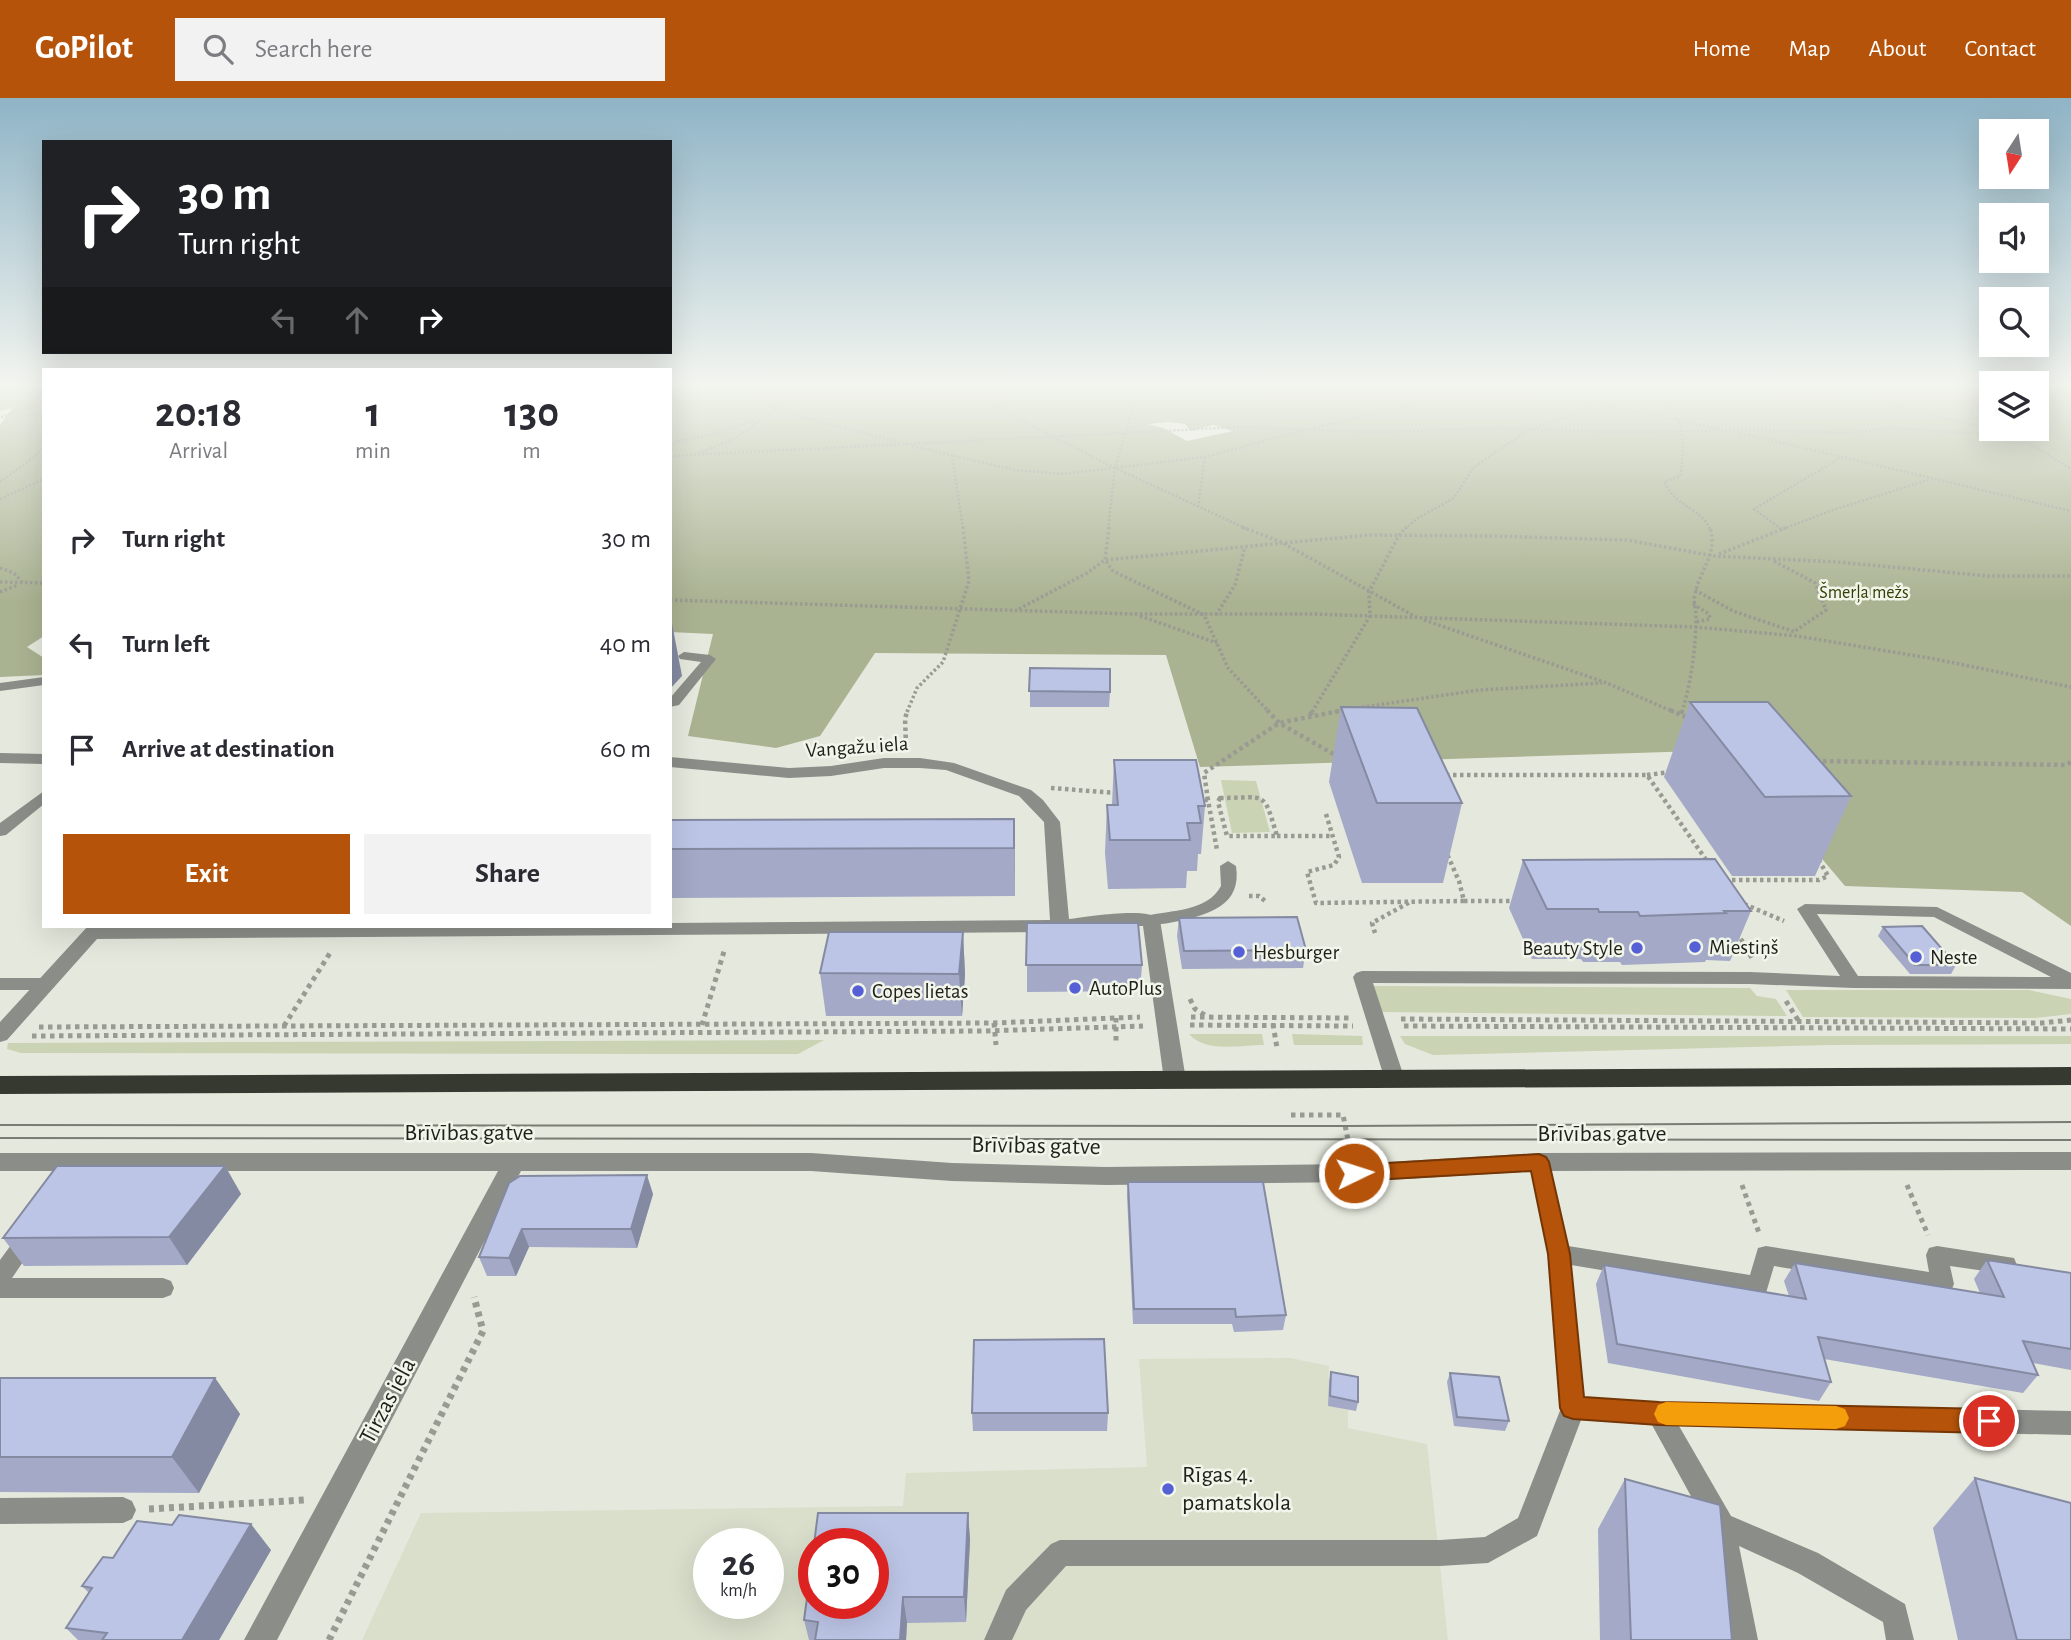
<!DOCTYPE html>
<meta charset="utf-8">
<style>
body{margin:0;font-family:"Alegreya Sans",sans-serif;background:#f2f2f3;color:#2b2b33;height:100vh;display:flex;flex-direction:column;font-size:26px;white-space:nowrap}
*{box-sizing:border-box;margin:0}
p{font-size:23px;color:#7c7c81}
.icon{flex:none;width:38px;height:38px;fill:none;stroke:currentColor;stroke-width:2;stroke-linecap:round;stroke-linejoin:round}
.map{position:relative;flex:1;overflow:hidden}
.details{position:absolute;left:42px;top:270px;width:630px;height:560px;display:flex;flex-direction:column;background:#fff;border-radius:0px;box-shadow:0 7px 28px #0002}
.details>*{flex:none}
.banner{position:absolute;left:42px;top:42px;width:630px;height:214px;border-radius:0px;box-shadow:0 7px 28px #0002;background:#202124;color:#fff;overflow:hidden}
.needle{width:46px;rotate:192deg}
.buttons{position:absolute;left:1979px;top:21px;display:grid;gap:14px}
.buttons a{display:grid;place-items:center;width:70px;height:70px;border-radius:0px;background:#fff;box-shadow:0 7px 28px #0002;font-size:35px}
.speed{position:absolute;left:693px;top:1430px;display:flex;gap:14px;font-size:35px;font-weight:700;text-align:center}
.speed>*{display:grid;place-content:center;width:91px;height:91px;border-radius:50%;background:#fff;box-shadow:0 7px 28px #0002;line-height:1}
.speed small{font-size:18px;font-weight:400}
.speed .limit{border:10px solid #d22;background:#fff;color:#111}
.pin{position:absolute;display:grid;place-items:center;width:60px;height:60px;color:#fff;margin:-30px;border:4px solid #fff;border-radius:50%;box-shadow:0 2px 7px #0007}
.me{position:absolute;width:77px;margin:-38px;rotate:86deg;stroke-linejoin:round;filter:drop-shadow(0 0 5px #0008)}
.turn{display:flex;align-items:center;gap:24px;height:147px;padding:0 21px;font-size:32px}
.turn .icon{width:91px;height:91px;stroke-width:2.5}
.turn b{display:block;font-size:49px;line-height:60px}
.lanes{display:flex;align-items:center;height:66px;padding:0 21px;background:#0003;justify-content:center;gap:35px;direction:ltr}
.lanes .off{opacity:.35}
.eta{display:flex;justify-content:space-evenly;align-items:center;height:119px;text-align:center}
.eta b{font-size:42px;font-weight:600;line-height:49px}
.cta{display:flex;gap:14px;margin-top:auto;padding:14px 21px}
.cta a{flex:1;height:80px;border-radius:0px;background:#b45309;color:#fff;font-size:28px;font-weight:600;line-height:80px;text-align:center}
.cta a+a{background:#f2f2f3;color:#2b2b33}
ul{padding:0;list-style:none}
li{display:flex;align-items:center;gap:21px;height:105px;padding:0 21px}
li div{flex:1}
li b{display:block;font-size:26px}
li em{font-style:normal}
header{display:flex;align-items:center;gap:42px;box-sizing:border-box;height:98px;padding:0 35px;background:#b45309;color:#fff}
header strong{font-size:33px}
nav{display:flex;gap:38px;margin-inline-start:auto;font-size:24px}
.search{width:490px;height:63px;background:#f2f2f3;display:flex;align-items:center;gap:18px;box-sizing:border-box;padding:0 24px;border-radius:0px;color:#7c7c81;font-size:26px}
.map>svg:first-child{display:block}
.built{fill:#d9dfcb;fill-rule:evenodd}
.green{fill:#cad3b3}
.forest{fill:#a9b291;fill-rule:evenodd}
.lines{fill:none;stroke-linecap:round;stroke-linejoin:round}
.path-far4{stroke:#999b92;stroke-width:2.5;stroke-dasharray:2 2;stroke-linecap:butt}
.path-far3{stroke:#999b92;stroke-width:3.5;stroke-dasharray:2.5 2.5;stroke-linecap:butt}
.path-far2{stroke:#999b92;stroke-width:4.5;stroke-dasharray:3.5 3.5;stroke-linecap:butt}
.path-far1{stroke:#999b92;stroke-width:5;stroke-dasharray:4.5 4.5;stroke-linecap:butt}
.path{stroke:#999b92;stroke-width:7;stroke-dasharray:5 5;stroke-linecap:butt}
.service{fill:#8b8d88;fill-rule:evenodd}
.minor{fill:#8b8d88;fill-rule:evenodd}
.trunk{fill:#363930;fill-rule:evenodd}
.tram{stroke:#7a7c73;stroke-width:2}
.wall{fill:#a3a9c6}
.shaded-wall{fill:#848aa1}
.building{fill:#bdc5e6;stroke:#848aa1;stroke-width:2}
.route{fill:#b45309;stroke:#753606;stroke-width:2}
.slow{fill:#f59e0b}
.poi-dot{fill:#5560d7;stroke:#f2f5e9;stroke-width:2.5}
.labels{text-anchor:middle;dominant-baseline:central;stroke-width:5;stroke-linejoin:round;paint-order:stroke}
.far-park-label{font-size:18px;fill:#333e05;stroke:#f2f5e9}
.street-label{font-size:21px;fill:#1f201b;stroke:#f2f5e9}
.poi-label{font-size:21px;fill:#1f201b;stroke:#f2f5e9;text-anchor:start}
.near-street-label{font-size:24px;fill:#1f201b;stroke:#f2f5e9}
.near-poi-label{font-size:24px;fill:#1f201b;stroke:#f2f5e9;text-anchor:start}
</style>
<header>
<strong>GoPilot</strong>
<div class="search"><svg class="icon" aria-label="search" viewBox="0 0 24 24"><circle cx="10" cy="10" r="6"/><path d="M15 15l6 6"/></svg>Search here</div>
<nav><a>Home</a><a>Map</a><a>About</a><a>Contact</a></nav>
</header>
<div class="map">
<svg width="2071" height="1542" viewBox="0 0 2071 1542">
<rect width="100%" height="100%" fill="#e5e8dc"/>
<path class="built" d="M1290,1260L1329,1268L1328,1307L1348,1312V1330L1427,1346L1448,1542H362L421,1415L903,1408L906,1375L1147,1369L1139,1261ZM709,1446H768V1505H709ZM814,1446H873V1505H814Z"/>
<g class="green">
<path d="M1221,682L1256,683L1270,734L1232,735Z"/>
<path d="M1373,888L1750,890L1757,898L1776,901L1787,918L1382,914Z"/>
<path d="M1786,892H2029L2071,901V916L2035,920L1803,919Z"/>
<path d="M1189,936H1262L1264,947C1241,947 1205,955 1189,936Z"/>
<path d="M1292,936L1362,938L1363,947H1294Z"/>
<path d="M1400,938H2071V946L1829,947L1433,957L1405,946Z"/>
<path d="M824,942L798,956L21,955L7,951L8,945Z"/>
</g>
<g class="forest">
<path d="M0,288H44V538L27,549L44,560V577L0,579V327L12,310L0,313Z"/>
<path d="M670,288H1991L1992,331H2037V288H2071V828L2022,794L1845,788L1730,652L1200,669L1166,557L875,555L820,638L776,650L688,638L713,536L670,534ZM1168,324L1185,326L1191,333L1213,327L1233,333L1187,343L1163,330L1147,326Z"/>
</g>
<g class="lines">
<g class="path-far4">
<path d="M711,288L730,292L795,317L901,345"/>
<path d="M953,288L1115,370L1247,431"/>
<path d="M1222,288L1366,294L1480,289L1591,304L1721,331"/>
<path d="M1629,288C1642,295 1663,300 1673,312C1685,327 1684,361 1680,378L1664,384C1678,411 1701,410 1710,431"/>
<path d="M1816,288L2008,336"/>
<path d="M996,309L1038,288"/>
<path d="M1,319L44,305"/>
<path d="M11,319L44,316"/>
<path d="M1314,330L1469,292"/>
<path d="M1740,335L2071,413"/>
<path d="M2017,338L2071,371"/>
<path d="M670,345L714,336L755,322"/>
<path d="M912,348L1015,372L1063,376L1205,359L1302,333"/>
<path d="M699,355L736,340L795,297L816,288"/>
<path d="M952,357L963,431"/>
<path d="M670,358L1241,329L1370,334L1499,330L1614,334L1759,332L1847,335L1889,330L2017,338"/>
<path d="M0,384L34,359L44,348"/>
<path d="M0,401L44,381"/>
<path d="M1198,409L1205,359"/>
<path d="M1108,431L1115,370L1139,288"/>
<path d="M1405,431L1418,420L1454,400L1473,370L1528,332L1584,313L1591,305"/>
<path d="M1781,431L1754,411L1840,360"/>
<path d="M1783,431L1833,412L1928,382"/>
</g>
<g class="path-far3">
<path d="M1109,429L1105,462L1113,473L1204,517L1228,570L1269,614"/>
<path d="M1242,429L1281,444L1416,519"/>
<path d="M1719,456L1788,429"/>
<path d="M1774,463L1815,485L1826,512L1795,533"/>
<path d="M0,470L14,475L22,484"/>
<path d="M0,484L44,485"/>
<path d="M1695,492L1733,513L1795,534"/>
<path d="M0,494L18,487"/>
<path d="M670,502L1134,516H1312L1695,529L1797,538L1935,561L2071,589"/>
<path d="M1693,506L1709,516L1710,521L1695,524"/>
<path d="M1019,511L1087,475L1105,462L1368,437L1492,438L1627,442L1714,458L1837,464L1988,478H2071"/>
<path d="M1216,517L1235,487L1245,449"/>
<path d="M1140,518L1217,545"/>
<path d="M1424,522L1607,585L1674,614"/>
<path d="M1357,610L1479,592L1602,585"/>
<path d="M907,614L917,590L943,564L969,483L963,429"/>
<path d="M1312,614L1370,518L1369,494L1399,437L1407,429"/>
<path d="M1335,614L1345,612"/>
<path d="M1682,614C1691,585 1696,549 1696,518C1696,510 1693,504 1695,496C1700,471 1718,457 1710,429"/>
</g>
<g class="path-far2">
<path d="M1267,612L1279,625L1337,658"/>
<path d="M1670,612L1688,620"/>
<path d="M1681,616L1682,612"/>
<path d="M1310,617L1313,612"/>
<path d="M906,647L905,620L908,612"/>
<path d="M1816,663L2066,667L2071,664"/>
<path d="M1446,677H1647L1709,766"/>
<path d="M1647,677L1671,674"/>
<path d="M1051,690L1116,695"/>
<path d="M1220,700C1267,700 1263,691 1277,738H1227L1218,704Z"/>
<path d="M1198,701L1208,702L1217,752"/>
<path d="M1208,702L1204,675L1279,625L1344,612"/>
<path d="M1326,716L1339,759L1334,767L1307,774L1316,805L1464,803L1459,783L1447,756"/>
<path d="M1277,738H1332"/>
<path d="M1725,782H1819L1828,778L1818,761"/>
<path d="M1249,798H1259L1265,803"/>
<path d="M1464,803H1515"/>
<path d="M1744,806L1784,823"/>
<path d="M1375,835L1372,825L1410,804"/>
<path d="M1737,835L1746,849"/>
</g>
<g class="path-far1">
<path d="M1745,848L1752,860"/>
<path d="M1190,901L1195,911L1208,919"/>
<path d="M1786,903L1798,922"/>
<path d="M1191,919L1350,920"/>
<path d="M1116,920V946"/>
<path d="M1401,921L2042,925L2071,922"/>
<path d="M994,925L996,947"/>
<path d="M1273,926L1277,950"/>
<path d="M702,927L725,850"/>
<path d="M1190,927L1353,928"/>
<path d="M284,928L330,855"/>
<path d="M1404,928L2071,931"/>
<path d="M39,929L994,925L1140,919"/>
<path d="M32,938L984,933L1143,928"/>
<path d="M1291,1017H1343L1350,1052"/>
<path d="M1742,1087L1759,1135"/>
<path d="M1907,1087L1928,1137"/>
</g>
<g class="path">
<path d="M149,1411L304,1402"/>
<path d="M329,1542L483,1233L474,1199"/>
</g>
<g class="service">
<path d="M684,554L710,557L716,561L679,607L670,609V600L701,564L680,561L678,558Z"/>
<path d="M44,579V587L0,593V585Z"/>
<path d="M1228,763L1236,768C1242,807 1210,816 1179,823C1168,825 1156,828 1145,826L1143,822L1145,818C1171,812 1207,814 1221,788L1220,768Z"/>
<path d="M1805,806L1937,809L2071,875V891L1853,890L1750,886L1373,885L1405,982L1402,987L1395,989L1388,987L1385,982L1353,879L1356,875L1362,873L1750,874L1840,878L1797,811ZM1817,816L1934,819L2051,879L1858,878Z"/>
<path d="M0,880H47L53,882L56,886L53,890L47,892H0Z"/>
<path d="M1539,1056L1546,1058L1549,1064L1568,1148L1750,1177L1758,1150L1766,1148L1929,1174L1926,1157L1929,1150L1937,1148L2014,1160L2017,1167L2014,1174L2006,1176L1950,1168L1954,1186L1951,1193L1943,1196L1774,1168L1766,1195L1758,1198L1571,1167L1584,1299L1659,1304L2071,1313V1337L1679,1328L1731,1418L1818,1455L1905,1506L1914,1542H1886L1883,1524L1798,1475L1739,1448L1758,1542H1730L1709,1431L1652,1327L1581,1322L1537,1438L1488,1465L1440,1468H1066L1026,1512L1012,1542H984L1006,1492L1051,1446L1060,1442H1440L1485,1439L1518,1420L1561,1310L1548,1156L1529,1064L1532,1058Z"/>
<path d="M27,1133L35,1136L38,1142L12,1180H163L171,1183L174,1190L171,1197L163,1200H0V1162L19,1136Z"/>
<path d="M123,1399L132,1403L136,1412L132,1421L123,1425L0,1426V1400Z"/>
</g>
<g class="minor">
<path d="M0,655L44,656V666L0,665Z"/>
<path d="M670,659L789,670L831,668L884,660H920L954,665L1031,692L1043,702L1060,724L1069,821C1087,819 1149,808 1160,822L1186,982L1183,988L1175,990L1167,988L1164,982L1143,828H1106L1060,834L97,841L7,942L0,944V924L88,828H670V825L1050,822L1044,724L1019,698L946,672L920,670H884L831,678L789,680L670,669Z"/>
<path d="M44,693V706L6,737L0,738V725Z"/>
<path d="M2071,1054V1072L1539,1073L1355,1084L1106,1087L952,1083L811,1073H521L277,1542H244L498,1073H0V1055H811L952,1065L1106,1069L1355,1066L1539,1055Z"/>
</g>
<path class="trunk" d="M2071,969V987L0,996V978Z"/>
<g class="tram">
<path d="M0,1027L1345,1028L2071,1024"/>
<path d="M0,1040L2071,1042"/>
</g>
</g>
<g class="wall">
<path d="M1030,570L1110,594L1109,609H1030Z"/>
<path d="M1690,604L1851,698L1815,778H1732L1664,679Z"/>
<path d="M1341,609L1462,705L1443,785H1362L1329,684Z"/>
<path d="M1114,662L1205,708L1201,756H1198L1197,773H1187L1186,790L1108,791L1105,755L1107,707H1112Z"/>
<path d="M1014,721L1015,798L670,800V722Z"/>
<path d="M1523,762L1751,813L1730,863L1706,862L1705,864L1622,867L1620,864H1583L1581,861H1532L1509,810Z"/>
<path d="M1179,820L1306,852L1303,870L1182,871L1177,838Z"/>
<path d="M1027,825L1142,867L1140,893L1027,894Z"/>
<path d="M1883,829L1956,867L1951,876H1910L1878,838Z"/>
<path d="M963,834L965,877L962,918H826L820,875Z"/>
<path d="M225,1068L241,1096L187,1167L24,1168L3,1140Z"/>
<path d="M1128,1084L1286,1217L1283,1232L1234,1234L1232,1226H1133L1127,1098Z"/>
<path d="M509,1085L653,1096L637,1150L529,1149L516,1178H487L479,1159Z"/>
<path d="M1987,1162L2071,1175V1272L2033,1265L2038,1277L2023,1295L1824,1261L1831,1284L1819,1303L1608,1265L1596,1186L1604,1167L1789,1198L1784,1183L1795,1165L1980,1195L1974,1181Z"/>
<path d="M1331,1274L1358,1304L1356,1313L1328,1308L1329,1283Z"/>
<path d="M1450,1275L1509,1323L1505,1333L1454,1328L1447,1284Z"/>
<path d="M0,1280H215L240,1316L199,1395L0,1394Z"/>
<path d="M972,1315H1108L1107,1333H973Z"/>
<path d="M1975,1380L2071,1542H1958L1933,1430Z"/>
<path d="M1625,1381L1732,1542H1600L1598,1431Z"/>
<path d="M968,1415L970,1442L966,1524L907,1525L906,1542H809L804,1522Z"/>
<path d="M271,1452L219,1542H78L66,1530L89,1495L82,1488L113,1460Z"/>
</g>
<g class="shaded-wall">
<path d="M670,515L682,578L670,591Z"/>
<path d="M1014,721L1015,769V798L1014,750Z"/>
<path d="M963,834L965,877L962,918L959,876Z"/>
<path d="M225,1068L241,1096L187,1167L169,1139Z"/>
<path d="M647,1077L653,1096L637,1150L631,1131Z"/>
<path d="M522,1131L529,1149L516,1178L509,1160Z"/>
<path d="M215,1280L240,1316L199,1395L172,1359Z"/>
<path d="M968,1415L970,1442L966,1524L964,1499Z"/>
<path d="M251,1426L271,1452L219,1542H182Z"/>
<path d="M903,1499L907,1525L906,1542H900Z"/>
</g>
<g class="building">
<path d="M1030,570L1110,571V594L1029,593Z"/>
<path d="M1690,604H1768L1851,698L1765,699Z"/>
<path d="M1341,609L1417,610L1462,705H1377Z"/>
<path d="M1114,662H1196L1205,708H1198L1201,725H1187L1190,742H1110L1107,707H1118Z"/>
<path d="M1014,721V750L670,751V722Z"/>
<path d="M1715,761L1751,813H1724L1726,815L1640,818L1638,814H1599L1598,811H1547L1523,762Z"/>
<path d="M1297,819L1306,852L1184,853L1179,820Z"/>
<path d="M1027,825H1138L1142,867H1026Z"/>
<path d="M1922,828L1956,867H1915L1883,829Z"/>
<path d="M829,834H963L959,876L820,875Z"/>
<path d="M57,1068H225L169,1139L3,1140Z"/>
<path d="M647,1077L631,1131H522L509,1160L479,1159L509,1085L520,1078Z"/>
<path d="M1128,1084H1263L1286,1217L1236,1219L1235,1211H1134Z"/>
<path d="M1987,1162L2071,1175V1251L2023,1243L2038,1277L1818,1239L1831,1284L1617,1246L1604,1167L1806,1201L1795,1165L2004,1199Z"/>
<path d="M1104,1241L1108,1315H972L974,1242Z"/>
<path d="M1331,1274L1358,1279V1304L1330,1298Z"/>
<path d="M1450,1275L1499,1279L1509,1323L1457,1319Z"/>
<path d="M0,1280H215L172,1359H0Z"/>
<path d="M1975,1380L2071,1405V1542H2017Z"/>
<path d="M1625,1381L1720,1407L1732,1542H1631Z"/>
<path d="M818,1415H968L964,1499H903L900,1542H815L818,1524L804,1522L814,1450V1505H873V1446H814Z"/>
<path d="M179,1417L251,1426L182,1542H102L107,1535L66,1530L92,1490L82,1488L103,1459L113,1460L137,1423L172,1427Z"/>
</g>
<linearGradient id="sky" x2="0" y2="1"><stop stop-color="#8fb4c6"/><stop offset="0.57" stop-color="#f3f5ef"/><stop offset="1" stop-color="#f3f5ef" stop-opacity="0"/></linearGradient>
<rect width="2071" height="504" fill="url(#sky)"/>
<path class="route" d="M1539,1056L1546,1059L1549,1064L1570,1156L1584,1299L1659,1304L1989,1311L1997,1315L2001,1323L1997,1331L1989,1335L1659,1327L1573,1321L1564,1318L1560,1310L1548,1156L1531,1073L1354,1083L1347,1081L1344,1075L1347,1069L1354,1067Z"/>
<path class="slow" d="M1666,1304L1836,1308L1845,1311L1849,1320L1845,1328L1836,1331L1666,1327L1658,1324L1654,1316L1658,1307Z"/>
<g class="poi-dot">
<circle cx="1695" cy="849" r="7"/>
<circle cx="1637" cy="850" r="7"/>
<circle cx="1239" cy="854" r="7"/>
<circle cx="1916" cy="859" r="7"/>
<circle cx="1075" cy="890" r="7"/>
<circle cx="858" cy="893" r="7"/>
<circle cx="1168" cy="1391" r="7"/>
</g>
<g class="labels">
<g class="far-park-label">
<text x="1864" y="495">Šmerļa mežs</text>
</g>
<g class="street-label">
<text transform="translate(857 649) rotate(-4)">Vangažu iela</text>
</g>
<g class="poi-label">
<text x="1709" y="849">Miestiņš</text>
<text x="1623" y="850" text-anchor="end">Beauty Style</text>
<text x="1253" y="854">Hesburger</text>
<text x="1930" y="859">Neste</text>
<text x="1089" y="890">AutoPlus</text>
<text x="872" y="893">Copes lietas</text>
</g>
<g class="near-street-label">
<text x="469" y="1035">Brīvības gatve</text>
<text x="1602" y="1036">Brīvības gatve</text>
<text transform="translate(1036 1048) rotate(1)">Brīvības gatve</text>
<text transform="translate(388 1303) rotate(-62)">Tirzas iela</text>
</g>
<g class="near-poi-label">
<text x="1182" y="1377">Rīgas 4.<tspan x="1182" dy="28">pamatskola</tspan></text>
</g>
</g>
</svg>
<div class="buttons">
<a><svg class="needle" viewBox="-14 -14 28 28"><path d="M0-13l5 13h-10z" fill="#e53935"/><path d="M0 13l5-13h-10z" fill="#7c7c81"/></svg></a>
<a><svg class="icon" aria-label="sound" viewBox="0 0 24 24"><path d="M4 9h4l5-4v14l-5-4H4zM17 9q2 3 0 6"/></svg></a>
<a><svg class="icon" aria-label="search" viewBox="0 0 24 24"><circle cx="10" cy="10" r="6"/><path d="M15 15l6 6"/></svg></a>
<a><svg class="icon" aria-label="layers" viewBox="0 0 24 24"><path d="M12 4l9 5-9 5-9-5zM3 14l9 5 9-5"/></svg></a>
</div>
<div class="speed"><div>26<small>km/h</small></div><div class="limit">30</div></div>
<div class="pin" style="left:1989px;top:1323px;background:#d93025"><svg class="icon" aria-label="arrive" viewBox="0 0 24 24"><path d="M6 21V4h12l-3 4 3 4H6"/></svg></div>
<svg class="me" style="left:1354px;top:1075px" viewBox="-20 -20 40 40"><circle r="17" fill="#b45309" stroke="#fff" stroke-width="3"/><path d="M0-11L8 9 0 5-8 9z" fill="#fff"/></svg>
<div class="banner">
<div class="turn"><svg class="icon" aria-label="right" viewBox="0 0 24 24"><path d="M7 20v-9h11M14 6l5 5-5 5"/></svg><div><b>30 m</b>Turn right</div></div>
<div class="lanes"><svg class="icon off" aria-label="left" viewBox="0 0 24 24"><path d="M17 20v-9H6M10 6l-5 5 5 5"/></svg><svg class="icon off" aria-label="ahead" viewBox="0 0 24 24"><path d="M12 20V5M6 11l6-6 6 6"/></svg><svg class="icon" aria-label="right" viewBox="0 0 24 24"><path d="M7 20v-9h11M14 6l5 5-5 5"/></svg></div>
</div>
<section class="details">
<div class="eta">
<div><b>20:18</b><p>Arrival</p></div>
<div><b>1</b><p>min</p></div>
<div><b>130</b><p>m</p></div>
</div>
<ul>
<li><svg class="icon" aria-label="right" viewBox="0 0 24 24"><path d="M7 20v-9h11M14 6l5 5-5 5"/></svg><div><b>Turn right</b></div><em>30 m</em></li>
<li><svg class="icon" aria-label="left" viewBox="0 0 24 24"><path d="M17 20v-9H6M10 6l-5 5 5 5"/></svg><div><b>Turn left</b></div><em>40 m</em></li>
<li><svg class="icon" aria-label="arrive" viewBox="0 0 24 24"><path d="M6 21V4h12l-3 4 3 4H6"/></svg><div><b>Arrive at destination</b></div><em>60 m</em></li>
</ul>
<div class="cta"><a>Exit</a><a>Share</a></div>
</section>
</div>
